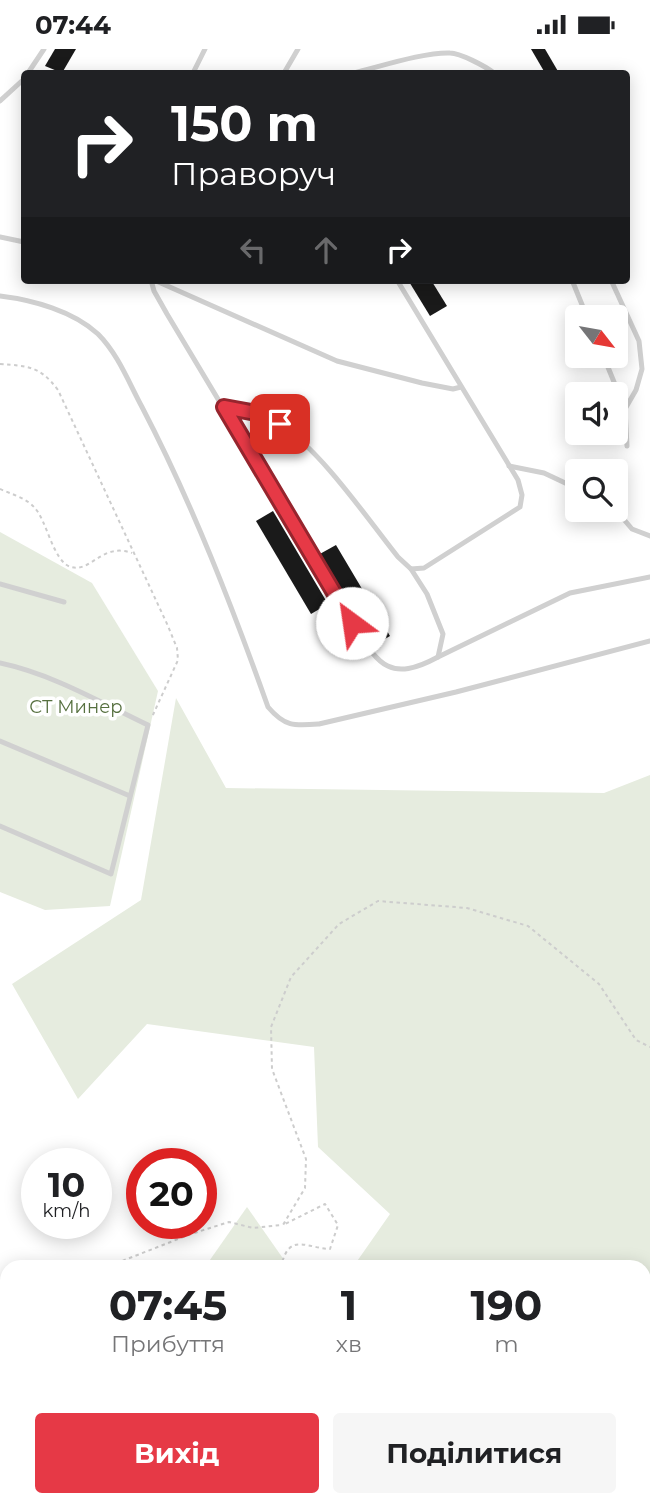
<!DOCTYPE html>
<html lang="uk">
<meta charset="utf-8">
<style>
body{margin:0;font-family:Montserrat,sans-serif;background:#f6f6f6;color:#202124;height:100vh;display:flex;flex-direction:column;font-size:26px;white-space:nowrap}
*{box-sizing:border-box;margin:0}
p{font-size:23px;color:#757577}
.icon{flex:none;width:38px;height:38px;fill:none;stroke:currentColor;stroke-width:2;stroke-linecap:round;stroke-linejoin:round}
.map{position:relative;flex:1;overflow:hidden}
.drawer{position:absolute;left:0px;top:1211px;width:651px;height:247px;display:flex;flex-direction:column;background:#fff;border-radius:21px 21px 0 0;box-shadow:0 4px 18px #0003}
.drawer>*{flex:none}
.hud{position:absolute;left:21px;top:21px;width:609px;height:214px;border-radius:7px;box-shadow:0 4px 18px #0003;background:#202124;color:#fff;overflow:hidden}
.needle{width:46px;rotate:121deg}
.tools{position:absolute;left:565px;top:256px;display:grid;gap:14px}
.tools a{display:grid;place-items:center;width:63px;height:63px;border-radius:7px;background:#fff;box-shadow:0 4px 18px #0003;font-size:35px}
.speed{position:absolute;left:21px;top:1099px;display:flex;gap:14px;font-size:35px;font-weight:700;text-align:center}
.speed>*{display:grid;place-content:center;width:91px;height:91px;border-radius:50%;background:#fff;box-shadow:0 4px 18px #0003;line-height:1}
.speed small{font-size:18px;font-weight:400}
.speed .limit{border:10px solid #d22;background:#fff;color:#111}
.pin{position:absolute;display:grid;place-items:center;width:60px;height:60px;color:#fff;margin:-30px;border-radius:14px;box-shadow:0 4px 10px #0006}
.me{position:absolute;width:77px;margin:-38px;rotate:329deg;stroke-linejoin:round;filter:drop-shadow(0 0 5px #0008)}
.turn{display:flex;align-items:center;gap:24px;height:147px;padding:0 35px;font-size:32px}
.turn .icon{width:91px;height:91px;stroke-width:2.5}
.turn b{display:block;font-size:49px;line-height:60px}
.lanes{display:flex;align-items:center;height:66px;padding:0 35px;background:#0003;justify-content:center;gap:35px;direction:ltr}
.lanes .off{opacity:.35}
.eta{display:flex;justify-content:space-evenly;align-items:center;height:119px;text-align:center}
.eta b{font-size:42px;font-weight:700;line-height:49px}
.cta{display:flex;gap:14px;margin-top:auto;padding:14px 35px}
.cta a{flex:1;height:80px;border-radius:7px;background:#e63946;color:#fff;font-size:28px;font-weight:700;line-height:80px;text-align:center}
.cta a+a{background:#f6f6f6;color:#202124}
.status{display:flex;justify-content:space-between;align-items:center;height:49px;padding:0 35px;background:#fff;direction:ltr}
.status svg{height:19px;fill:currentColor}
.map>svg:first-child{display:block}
.green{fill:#e6ecdf}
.building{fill:#1a1a1a}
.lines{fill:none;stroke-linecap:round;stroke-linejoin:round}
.path{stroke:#cdcdcd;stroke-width:2;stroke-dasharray:3.5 3.5;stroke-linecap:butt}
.service{stroke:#d0d0d0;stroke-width:5}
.tertiary{stroke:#d0d0d0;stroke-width:12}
.route-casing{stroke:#96252e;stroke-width:18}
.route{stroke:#e63946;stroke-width:12}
.labels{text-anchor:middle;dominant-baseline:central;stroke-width:7;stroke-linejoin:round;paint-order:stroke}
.park-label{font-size:18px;fill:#56703f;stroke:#fff}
</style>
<div class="status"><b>07:44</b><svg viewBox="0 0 49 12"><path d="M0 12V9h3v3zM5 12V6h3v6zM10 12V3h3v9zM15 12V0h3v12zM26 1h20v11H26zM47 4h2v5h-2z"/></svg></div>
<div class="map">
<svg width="650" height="1457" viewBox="0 0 650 1457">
<rect width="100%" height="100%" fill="#fff"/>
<g class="green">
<path d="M0,483L92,534L158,642L110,857L45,861L0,843Z"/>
<path d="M176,649L226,739L604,744L650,726V1457H152L147,1451H644V1218H353L390,1165L318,1098L314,998L147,975L78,1050L12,935L141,851Z"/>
<path d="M247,1158L289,1218H205Z"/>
</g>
<g class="building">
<path d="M55,0H76L62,24L45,17Z"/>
<path d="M531,0H545L559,24H545Z"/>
<path d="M408,231H431L447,257L430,267Z"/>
<path d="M616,421L627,425L618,453H616Z"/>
<path d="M273,462L328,555L311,565L256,472Z"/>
<path d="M336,496L390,587L373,597L318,506Z"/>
</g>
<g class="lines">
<g class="path">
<path d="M0,315C28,317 40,317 58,341L168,577L177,599L178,611L152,668"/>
<path d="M0,440C11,445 26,449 34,458C47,471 53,513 71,518C91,524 102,493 132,504"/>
<path d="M88,1218L122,1212L191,1185L229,1173L253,1179L281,1176"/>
<path d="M285,1218L282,1214C290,1184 307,1199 330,1200L338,1176L325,1155L283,1176L305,1139L306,1110L272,1020L271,978L291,928L339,875L378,852L467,859L528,877L599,935L636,991L650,998"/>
<path d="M0,1243L7,1241"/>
<path d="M478,1451L484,1457"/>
</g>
<g class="service">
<path d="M28,24L44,0"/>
<path d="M193,24L205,0"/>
<path d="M284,24L298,0"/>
<path d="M353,24C379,18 424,3 450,4C460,4 485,17 494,24"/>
<path d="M0,52L24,30"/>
<path d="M0,188L24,193"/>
<path d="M151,231L154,242L167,265L352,574C378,614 388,635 438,608L443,585L427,545L411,520"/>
<path d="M154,231L337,312L422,334L453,340L461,338"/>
<path d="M572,231L587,268"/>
<path d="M611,231L639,292L642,320L636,341L625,360L627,397"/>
<path d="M0,247C33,251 73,262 98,285C118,305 129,334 142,358C192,454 232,557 268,658C285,678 294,677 319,675L456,643L650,592"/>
<path d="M603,306L625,360"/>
<path d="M224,358C244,362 263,364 280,375C323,404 366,468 398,508L411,520L424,519L520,458L522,446L518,431L397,231"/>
<path d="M509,417L544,424L578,440"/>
<path d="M615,460L632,480L650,487"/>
<path d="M0,535L64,553"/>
<path d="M438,608L570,544L650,528"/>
<path d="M0,614C52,625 100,653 148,676L111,825L0,777"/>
<path d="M0,692L130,747"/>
</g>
<g class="tertiary">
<path d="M0,1440L7,1446"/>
<path d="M13,1451L18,1457"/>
</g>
</g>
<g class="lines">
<defs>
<path id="route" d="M280,375L256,364L224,358L352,574"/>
</defs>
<use href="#route" class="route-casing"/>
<use href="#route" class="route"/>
</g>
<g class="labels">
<g class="park-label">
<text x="76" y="658">СТ Минер</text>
</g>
</g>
</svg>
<div class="tools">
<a><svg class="needle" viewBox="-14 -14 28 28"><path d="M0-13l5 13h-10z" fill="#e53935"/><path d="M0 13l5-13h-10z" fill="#757577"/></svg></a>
<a><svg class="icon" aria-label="sound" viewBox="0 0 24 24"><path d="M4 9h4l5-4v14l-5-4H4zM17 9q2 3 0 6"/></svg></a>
<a><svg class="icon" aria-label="search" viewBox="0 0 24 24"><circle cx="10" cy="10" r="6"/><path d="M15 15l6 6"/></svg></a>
</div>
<div class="speed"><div>10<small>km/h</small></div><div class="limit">20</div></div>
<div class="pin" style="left:280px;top:375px;background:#d93025"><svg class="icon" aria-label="arrive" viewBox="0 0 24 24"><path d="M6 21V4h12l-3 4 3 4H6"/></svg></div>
<svg class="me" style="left:352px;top:574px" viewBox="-20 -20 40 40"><circle r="19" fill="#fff"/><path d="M0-13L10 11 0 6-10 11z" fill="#e63946"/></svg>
<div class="hud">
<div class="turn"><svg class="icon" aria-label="right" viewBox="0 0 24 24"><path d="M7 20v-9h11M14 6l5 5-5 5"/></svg><div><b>150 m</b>Праворуч</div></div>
<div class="lanes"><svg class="icon off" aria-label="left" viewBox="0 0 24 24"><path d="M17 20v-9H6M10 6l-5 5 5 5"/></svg><svg class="icon off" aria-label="ahead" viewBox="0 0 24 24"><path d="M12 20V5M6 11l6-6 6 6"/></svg><svg class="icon" aria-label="right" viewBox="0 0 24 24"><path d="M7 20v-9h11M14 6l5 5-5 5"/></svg></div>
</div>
<section class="drawer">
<div class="eta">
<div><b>07:45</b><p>Прибуття</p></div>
<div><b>1</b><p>хв</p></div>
<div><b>190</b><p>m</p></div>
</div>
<div class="cta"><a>Вихід</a><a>Поділитися</a></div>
</section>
</div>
